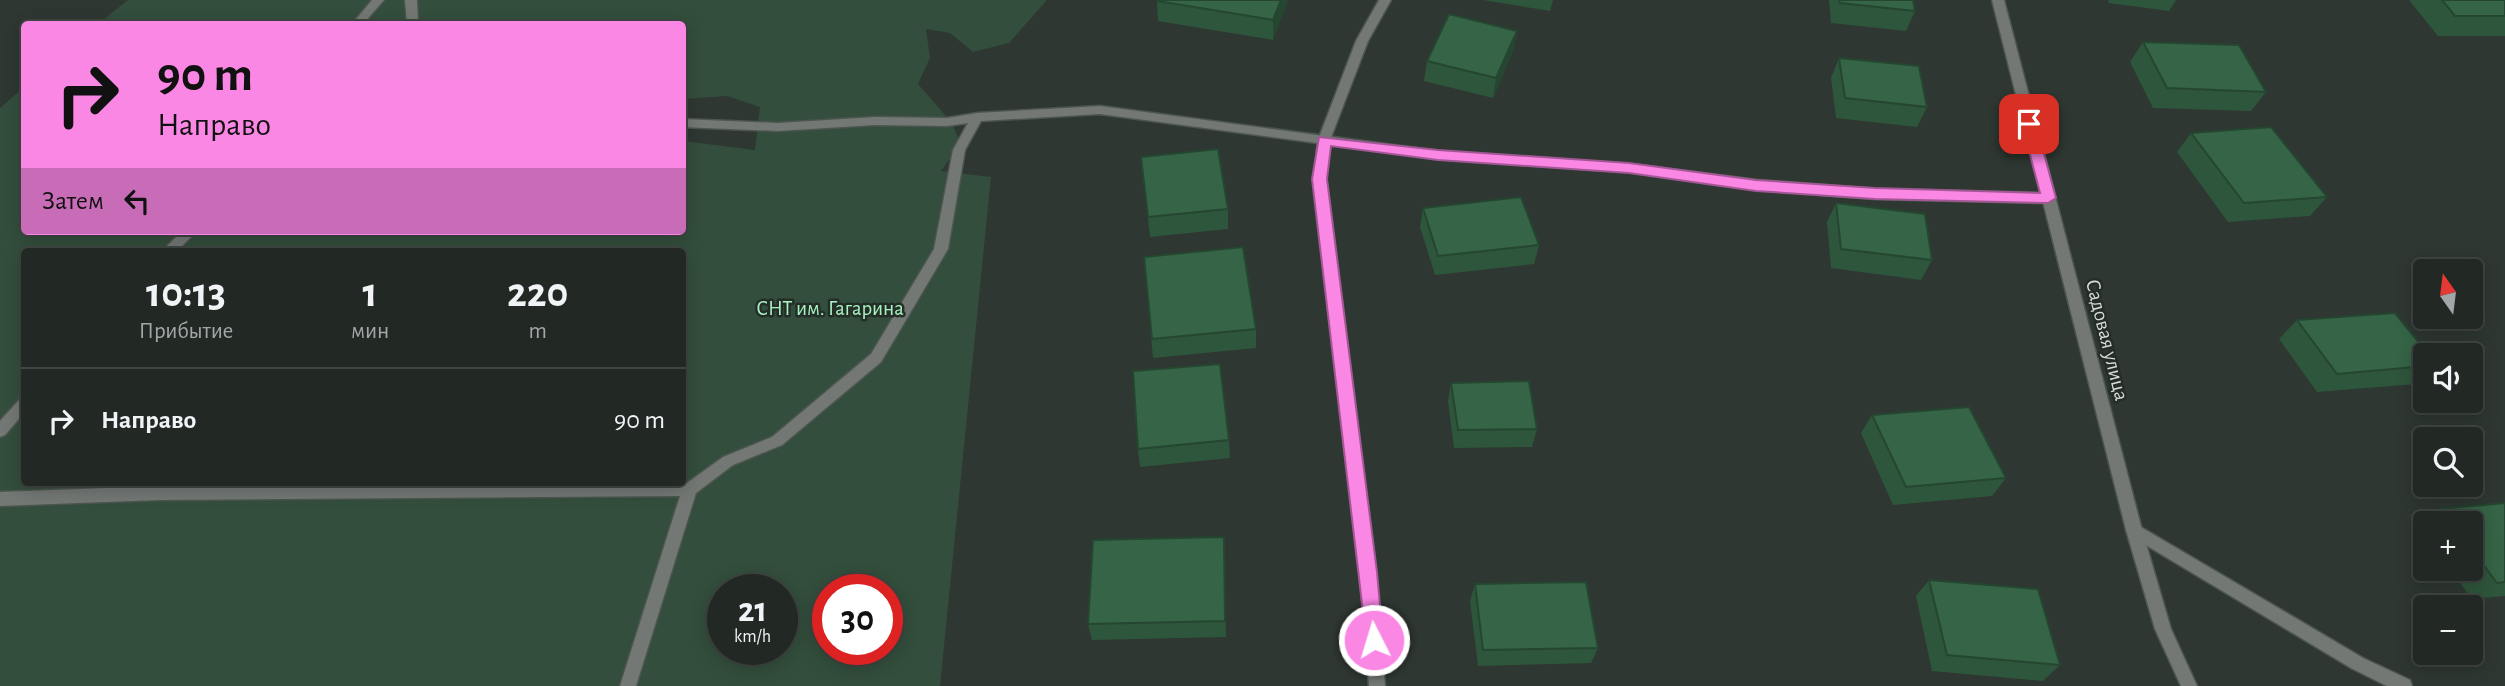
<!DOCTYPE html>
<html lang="ru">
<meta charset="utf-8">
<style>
body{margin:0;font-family:"Alegreya Sans",sans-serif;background:#2a312d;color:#f1f3f6;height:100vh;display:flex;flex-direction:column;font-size:26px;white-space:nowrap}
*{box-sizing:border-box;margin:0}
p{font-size:23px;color:#a2a6a7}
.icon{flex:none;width:38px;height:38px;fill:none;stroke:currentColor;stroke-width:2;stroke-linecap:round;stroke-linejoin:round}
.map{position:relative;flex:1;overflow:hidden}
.sheet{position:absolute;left:21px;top:248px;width:665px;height:238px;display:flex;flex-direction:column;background:#222925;border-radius:7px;box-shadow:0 4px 18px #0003,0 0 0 2px #3f4542}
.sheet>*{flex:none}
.banner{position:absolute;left:21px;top:21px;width:665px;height:214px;border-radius:7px;box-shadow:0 4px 18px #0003,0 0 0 2px #3f4542;background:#fb87e5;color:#111;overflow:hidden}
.needle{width:46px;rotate:346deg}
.buttons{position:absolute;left:2413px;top:259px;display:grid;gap:14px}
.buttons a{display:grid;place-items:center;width:70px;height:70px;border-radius:7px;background:#222925;box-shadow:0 4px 18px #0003,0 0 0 2px #3f4542;font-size:35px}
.speed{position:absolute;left:707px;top:574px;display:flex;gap:14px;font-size:35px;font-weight:700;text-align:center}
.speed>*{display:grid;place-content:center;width:91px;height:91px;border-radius:50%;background:#222925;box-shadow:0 4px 18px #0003,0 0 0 2px #3f4542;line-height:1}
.speed small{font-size:18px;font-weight:400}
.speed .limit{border:10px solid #d22;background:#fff;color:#111}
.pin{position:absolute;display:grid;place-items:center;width:60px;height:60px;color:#fff;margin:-30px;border-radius:14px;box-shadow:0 4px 10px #0006}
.me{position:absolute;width:77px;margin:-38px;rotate:355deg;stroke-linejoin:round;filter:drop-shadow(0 0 5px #0008)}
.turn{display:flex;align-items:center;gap:24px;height:147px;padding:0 21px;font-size:32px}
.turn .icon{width:91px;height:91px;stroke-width:2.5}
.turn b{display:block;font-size:49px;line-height:60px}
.then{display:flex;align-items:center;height:66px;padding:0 21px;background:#0003;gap:14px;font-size:26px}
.eta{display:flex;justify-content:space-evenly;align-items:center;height:119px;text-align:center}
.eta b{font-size:42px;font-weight:700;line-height:49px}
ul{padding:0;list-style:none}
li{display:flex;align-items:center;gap:21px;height:105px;padding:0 21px;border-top:2px solid #3f4542}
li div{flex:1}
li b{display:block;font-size:26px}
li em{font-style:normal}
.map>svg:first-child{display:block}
.green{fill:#334e3c;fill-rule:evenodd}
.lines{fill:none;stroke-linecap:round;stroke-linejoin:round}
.service-casing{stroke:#4c554f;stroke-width:3}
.minor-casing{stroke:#4c554f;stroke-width:3}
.tertiary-casing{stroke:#4c554f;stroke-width:3}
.service{fill:#737875;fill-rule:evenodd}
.minor{fill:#737875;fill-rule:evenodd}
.tertiary{fill:#737875;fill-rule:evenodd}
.wall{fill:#2e563c}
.shaded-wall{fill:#254631}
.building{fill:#356446;stroke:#254631;stroke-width:2}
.route{fill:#fb87e5;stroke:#a35895;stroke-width:2}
.labels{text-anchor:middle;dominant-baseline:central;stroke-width:5;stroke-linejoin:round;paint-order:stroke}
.park-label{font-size:21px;fill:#a7f3c0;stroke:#242d27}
.street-label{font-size:21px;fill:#d6dbd7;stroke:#242d27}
</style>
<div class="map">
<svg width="2505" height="686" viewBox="0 0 2505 686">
<rect width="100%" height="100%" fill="#2e3731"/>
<path class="green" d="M128,0H1047L1009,43L973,52L950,33L926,29L930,58L918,84L952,123L964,152L948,161L941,171L991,177L940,686H0V108L24,87V231H682L683,141L755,150L760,107L727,96L683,99L682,24H98ZM24,252H682V483H24ZM723,590H782V649H723ZM828,590H887V649H828Z"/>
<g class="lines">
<defs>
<g id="service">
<path d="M372,0H384L363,24H352Z"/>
<path d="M405,0H417L418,24H407Z"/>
<path d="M1100,106L1438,151L1629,164L1757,180L1875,189L2048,193L2054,198L2048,203L1875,199L1757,190L1629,172L1438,159L1100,114L981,121L965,150L948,249L881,362L782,445L733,465L696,493L636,686H620L680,496L159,500L0,506V492L159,486L687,483L723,457L772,437L871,354L934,249L953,150L968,123L947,126L875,125L778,131L682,127V119L778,123L875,117L947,118L977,113Z"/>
<path d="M182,231H197L176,252H161Z"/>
<path d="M24,398V413L5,435L0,437V421L19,400Z"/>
</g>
<g id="minor">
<path d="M1379,0H1391L1368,41L1330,140L1326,179L1376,572L1385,686H1369L1360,572L1314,179L1318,140L1356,41Z"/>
<path d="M2134,523L2363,658L2410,680L2412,686H2387L2351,668L2129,535L2126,530L2129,525Z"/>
</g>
<path id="tertiary" d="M1992,0H2004L2142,530L2171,629L2197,686H2181L2155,629L2126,530Z"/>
</defs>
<use href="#service" class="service-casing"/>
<use href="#minor" class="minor-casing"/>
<use href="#tertiary" class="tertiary-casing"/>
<use href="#service" class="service"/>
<use href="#minor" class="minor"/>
<use href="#tertiary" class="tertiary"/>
</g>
<g class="wall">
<path d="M1288,0L1273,40L1158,21L1157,1Z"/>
<path d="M1483,0H1553L1550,11Z"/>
<path d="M1829,0H1913L1915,11L1906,31L1831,23Z"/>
<path d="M2108,0H2176L2169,11L2109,3Z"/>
<path d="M2409,0H2505V36H2438Z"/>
<path d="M1517,31L1513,51L1493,98L1424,81L1427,61Z"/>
<path d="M2143,42L2266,92L2251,111L2153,108L2130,62Z"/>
<path d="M1839,58L1927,107L1917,127L1836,118L1831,78Z"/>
<path d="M2191,133L2327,197L2310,216L2228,222L2177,152Z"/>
<path d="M1141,157L1228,209V229L1150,237Z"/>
<path d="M1836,203L1932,260L1921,280L1831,268L1827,222Z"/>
<path d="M1423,208L1539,245L1534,264L1435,275L1420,227Z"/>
<path d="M1144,257L1256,329V348L1153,358Z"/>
<path d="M2297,320L2426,355V375L2416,384L2317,392L2279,339Z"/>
<path d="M1451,383L1537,429L1532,447L1454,448L1448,401Z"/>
<path d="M1872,415L2006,478L1992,496L1893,505L1861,433Z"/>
<path d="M1229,440L1230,458L1140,467L1138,449Z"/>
<path d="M2505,503V596L2472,599L2450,569H2471V523H2426V534L2420,526L2442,509Z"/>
<path d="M1224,537L1226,637L1092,640L1088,624Z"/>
<path d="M1929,580L2060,665L2043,681L1932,671L1916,596Z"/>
<path d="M1475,584L1598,648L1591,663L1478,666L1470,601Z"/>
</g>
<g class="shaded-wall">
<path d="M1281,0H1288L1273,40V20Z"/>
<path d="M1517,31L1513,51L1493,98L1496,78Z"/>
</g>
<g class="building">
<path d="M1157,0H1281L1273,20L1157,1Z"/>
<path d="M1839,0H1913L1915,11L1840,3Z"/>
<path d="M2442,0H2505V16H2455Z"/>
<path d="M1449,14L1517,31L1496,78L1427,61Z"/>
<path d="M2143,42L2239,45L2266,92L2167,88Z"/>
<path d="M1839,58L1919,66L1927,107L1845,98Z"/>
<path d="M2271,127L2327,197L2244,203L2191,133Z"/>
<path d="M1218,149L1228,209L1148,217L1141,157Z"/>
<path d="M1521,197L1539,245L1438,256L1423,208Z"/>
<path d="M1836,203L1925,214L1932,260L1841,249Z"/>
<path d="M1243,247L1256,329L1152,339L1144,257Z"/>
<path d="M2395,313L2429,355H2426V366L2337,374L2297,320Z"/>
<path d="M1220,364L1229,440L1138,449L1133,371Z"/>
<path d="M1529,381L1537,429L1458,430L1451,383Z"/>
<path d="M1969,407L2006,478L1906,487L1872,415Z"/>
<path d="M2505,503V582L2497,583L2471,548V523H2453L2442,509Z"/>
<path d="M1224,537L1225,621L1088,624L1093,540Z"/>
<path d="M1929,580L2038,589L2060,665L1947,655Z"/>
<path d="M1586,582L1598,648L1483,650L1475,584Z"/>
</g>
<path class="route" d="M2029,119L2036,124L2056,198L2048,203L1875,199L1756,191L1629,173L1438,160L1331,146L1327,179L1377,572L1383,640L1380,646L1374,649L1367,646L1312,179L1319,137L1438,150L1629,163L1756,180L1875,188L2040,193L2022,124Z"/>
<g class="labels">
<g class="park-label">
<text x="830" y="308">СНТ им. Гагарина</text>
</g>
<g class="street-label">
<text transform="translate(2107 340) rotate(76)">Садовая улица</text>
</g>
</g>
</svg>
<div class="buttons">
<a><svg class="needle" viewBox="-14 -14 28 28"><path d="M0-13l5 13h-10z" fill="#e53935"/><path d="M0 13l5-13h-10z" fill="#a2a6a7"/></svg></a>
<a><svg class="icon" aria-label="sound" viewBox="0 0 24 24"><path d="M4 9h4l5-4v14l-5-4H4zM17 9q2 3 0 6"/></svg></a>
<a><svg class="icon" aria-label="search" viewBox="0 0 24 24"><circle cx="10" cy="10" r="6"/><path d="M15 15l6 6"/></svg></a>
<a>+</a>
<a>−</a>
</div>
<div class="speed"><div>21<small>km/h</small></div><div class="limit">30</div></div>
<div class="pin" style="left:2029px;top:124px;background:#d93025"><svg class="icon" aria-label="arrive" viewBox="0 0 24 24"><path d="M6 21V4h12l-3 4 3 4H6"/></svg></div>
<svg class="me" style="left:1374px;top:640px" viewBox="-20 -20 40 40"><circle r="17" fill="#fb87e5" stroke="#fff" stroke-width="3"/><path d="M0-11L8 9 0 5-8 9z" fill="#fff"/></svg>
<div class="banner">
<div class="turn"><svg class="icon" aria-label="right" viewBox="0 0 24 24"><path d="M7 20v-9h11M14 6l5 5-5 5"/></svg><div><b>90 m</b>Направо</div></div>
<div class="then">Затем<svg class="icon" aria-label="left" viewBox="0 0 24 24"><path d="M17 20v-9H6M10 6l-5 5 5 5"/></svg></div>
</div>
<section class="sheet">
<div class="eta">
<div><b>10:13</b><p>Прибытие</p></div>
<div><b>1</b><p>мин</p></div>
<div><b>220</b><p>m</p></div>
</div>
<ul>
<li><svg class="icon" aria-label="right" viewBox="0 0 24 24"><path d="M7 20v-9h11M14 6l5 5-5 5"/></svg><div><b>Направо</b></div><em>90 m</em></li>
</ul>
</section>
</div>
